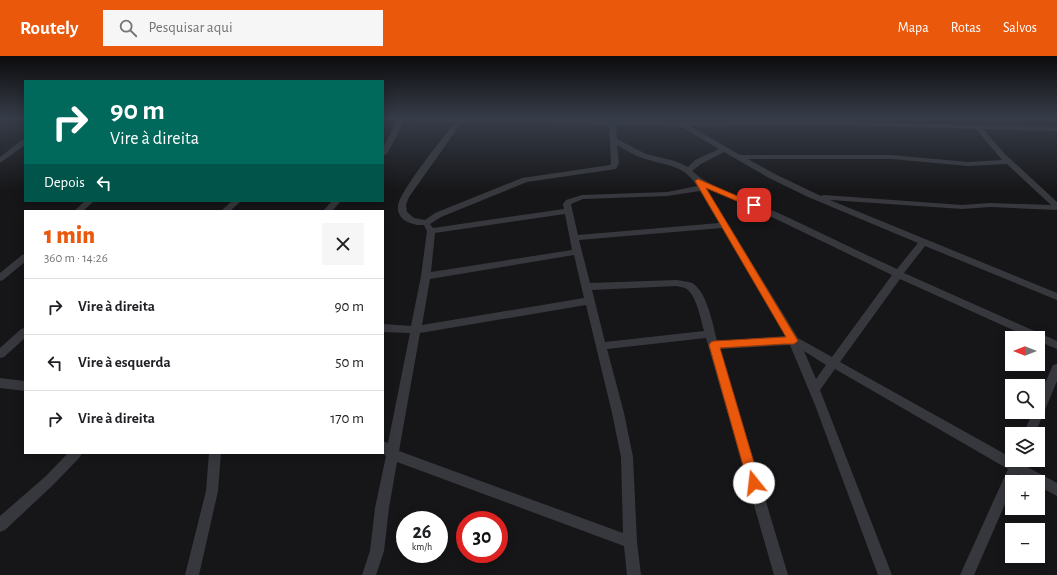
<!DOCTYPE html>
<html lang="pt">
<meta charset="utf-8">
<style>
body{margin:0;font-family:"Alegreya Sans",sans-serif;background:#f6f6f6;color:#202124;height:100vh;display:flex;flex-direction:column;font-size:15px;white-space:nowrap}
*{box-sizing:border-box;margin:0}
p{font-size:13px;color:#757577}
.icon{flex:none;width:22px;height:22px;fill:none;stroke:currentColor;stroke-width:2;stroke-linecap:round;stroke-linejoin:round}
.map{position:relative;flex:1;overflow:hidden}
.sheet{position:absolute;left:24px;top:154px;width:360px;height:244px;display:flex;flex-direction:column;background:#fff;border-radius:0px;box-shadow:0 2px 10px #0003}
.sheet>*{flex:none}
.hud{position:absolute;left:24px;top:24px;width:360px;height:122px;border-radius:0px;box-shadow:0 2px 10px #0003;background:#00695c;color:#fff;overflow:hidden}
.needle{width:26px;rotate:270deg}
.fabs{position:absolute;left:1005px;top:275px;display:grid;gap:8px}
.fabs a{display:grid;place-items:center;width:40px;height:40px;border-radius:0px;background:#fff;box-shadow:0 2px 10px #0003;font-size:20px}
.speed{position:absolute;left:396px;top:455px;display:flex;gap:8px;font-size:20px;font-weight:700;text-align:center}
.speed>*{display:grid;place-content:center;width:52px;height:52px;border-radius:50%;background:#fff;box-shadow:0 2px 10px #0003;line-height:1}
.speed small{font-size:10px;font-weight:400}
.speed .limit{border:6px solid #d22;background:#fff;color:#111}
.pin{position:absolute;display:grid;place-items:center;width:34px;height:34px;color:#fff;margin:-17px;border-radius:8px;box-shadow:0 2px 6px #0006}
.me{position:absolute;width:44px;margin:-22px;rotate:344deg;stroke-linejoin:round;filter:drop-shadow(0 0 3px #0008)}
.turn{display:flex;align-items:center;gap:14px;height:84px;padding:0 20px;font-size:18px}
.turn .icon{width:52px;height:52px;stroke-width:2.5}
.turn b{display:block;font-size:28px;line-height:34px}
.then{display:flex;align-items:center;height:38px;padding:0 20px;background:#0003;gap:8px;font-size:15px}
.round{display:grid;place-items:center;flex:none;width:42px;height:42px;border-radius:0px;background:#f6f6f6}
.headline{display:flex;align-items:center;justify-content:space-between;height:68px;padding:0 20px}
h1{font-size:24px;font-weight:800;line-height:30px;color:#ea580c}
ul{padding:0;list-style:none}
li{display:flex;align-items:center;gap:12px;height:56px;padding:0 20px;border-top:1px solid #e0e0e0}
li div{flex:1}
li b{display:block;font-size:15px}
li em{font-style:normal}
header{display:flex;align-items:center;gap:24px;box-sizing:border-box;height:56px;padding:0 20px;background:#ea580c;color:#fff}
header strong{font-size:19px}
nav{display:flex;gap:22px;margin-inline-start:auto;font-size:14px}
.search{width:280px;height:36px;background:#f6f6f6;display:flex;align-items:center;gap:10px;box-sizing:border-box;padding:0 14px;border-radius:0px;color:#757577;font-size:15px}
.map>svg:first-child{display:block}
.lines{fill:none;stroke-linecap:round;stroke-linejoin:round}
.minor{fill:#37383d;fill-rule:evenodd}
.route{fill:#ea580c;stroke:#983908}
</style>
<header>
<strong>Routely</strong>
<div class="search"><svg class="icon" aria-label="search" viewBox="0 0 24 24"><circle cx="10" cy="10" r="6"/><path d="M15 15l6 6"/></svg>Pesquisar aqui</div>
<nav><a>Mapa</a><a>Rotas</a><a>Salvos</a></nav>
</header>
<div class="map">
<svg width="1057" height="519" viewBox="0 0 1057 519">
<rect width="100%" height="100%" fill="#161618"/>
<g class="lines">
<g class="minor">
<path d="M383,62H498L680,66L828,65L1057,71V75L983,73L1004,97L1057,146V154L990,151L962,153L830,144L1057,237V244L925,190L904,217L1057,285V293L1038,285V282H1031L900,223L840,306L1012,402V404H1024L1022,408L1057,427V440L1038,430V426H1031L1018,418L1015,426H1012V432L974,519H960L1008,413L835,313L820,334L892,519H878L815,349L790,289L720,293L788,519H774L706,282L607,293L624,357L633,401L637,486L641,519H627L624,490L397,406L389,452L384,495L376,519H362L370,495L375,452L386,400L383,397V385L388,387L410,277L383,276V268L411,270L421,220L427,175L424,169C413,170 396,164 398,150C400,134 444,81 455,66L405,64L387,98L383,100V91L398,64H383ZM462,66L609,69L611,107L610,109L522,122L435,157L425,164L414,162L407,156L406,149L409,141ZM616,69L680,70L719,93L695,104L688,111L675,105L646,98L617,83ZM828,69L976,73L1002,104L968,106L892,99H740L690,70ZM617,89C625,94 634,99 643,102C665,110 684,108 697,130L667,136L582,139L566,144L563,148L564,153L433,172L430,168L441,161L527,126L616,113L619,107ZM724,96L769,122L808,141L918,187L897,213C850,192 805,168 758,148C735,138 711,132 692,115L701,108ZM748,103H892L968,110L1007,108L1051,149L990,147L962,149L824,139L821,140L775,118ZM706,132L751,151L892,219L832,301L798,282ZM700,135L719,167L578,179L571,148L583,143L667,140ZM565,158L572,194L431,216L435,177ZM722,172L786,280L717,285C713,269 707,235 692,227C687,225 681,225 676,224L590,227L579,184ZM574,199L584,242L422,269L430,223ZM676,230C679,231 683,231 685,232C696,237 701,264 704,275L605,286L592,234ZM586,249L612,357L621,401L623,477L399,395L420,277ZM804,295L826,309L816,323Z"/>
<path d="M22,84H25V89L0,107V101Z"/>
<path d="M85,145H94L83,155H74Z"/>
<path d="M232,145H241L230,155H221Z"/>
<path d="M332,145H341L332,155H323Z"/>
<path d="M25,198V206L3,224L0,225V217L22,199Z"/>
<path d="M25,272V282L4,301L0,302V292L21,273Z"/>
<path d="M1057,308V325L1035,378H1023L1033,356H1038V343L1053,309Z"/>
<path d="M0,322L25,325V335L0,332Z"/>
<path d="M68,397H82L80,401L54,428L5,474L0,476V460L46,420Z"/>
<path d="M209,397H221L218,435L199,519H185L206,435Z"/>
</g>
</g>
<linearGradient id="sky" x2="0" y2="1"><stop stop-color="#0c0c0d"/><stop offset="0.46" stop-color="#363c48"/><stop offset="1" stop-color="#363c48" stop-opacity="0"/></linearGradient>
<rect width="1057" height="135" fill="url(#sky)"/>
<path class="route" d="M698,123L758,149L757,151H751L706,132L798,285L794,288H784L720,292L760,427L758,431L754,432L750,431L748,427L709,289L711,286L714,285L786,281L695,125Z"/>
</svg>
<div class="fabs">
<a><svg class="needle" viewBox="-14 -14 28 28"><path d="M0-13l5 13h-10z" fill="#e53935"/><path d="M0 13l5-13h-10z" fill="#757577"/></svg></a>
<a><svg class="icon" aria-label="search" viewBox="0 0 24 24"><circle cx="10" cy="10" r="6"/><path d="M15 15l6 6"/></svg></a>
<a><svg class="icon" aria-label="layers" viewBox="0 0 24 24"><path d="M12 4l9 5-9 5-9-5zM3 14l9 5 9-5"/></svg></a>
<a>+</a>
<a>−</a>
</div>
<div class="speed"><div>26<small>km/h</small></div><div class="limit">30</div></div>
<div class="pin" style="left:754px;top:149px;background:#d93025"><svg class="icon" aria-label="arrive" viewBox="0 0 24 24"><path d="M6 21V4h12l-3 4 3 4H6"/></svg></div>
<svg class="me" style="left:754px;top:427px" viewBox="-20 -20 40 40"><circle r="19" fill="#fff"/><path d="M0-13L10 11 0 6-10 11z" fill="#ea580c"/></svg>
<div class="hud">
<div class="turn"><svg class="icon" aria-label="right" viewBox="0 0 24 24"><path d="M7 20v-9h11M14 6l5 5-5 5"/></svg><div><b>90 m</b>Vire à direita</div></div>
<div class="then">Depois<svg class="icon" aria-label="left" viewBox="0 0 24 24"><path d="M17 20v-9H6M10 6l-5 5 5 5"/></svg></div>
</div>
<section class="sheet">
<div class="headline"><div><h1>1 min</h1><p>360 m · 14:26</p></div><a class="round"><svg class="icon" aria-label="close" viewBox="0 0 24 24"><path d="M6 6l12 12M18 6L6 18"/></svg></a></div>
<ul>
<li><svg class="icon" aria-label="right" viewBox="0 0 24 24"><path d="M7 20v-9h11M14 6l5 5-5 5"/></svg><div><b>Vire à direita</b></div><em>90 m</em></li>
<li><svg class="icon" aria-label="left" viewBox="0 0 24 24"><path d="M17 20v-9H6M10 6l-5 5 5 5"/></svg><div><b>Vire à esquerda</b></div><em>50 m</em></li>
<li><svg class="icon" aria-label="right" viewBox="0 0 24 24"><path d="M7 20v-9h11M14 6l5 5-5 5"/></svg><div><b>Vire à direita</b></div><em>170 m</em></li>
</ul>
</section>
</div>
